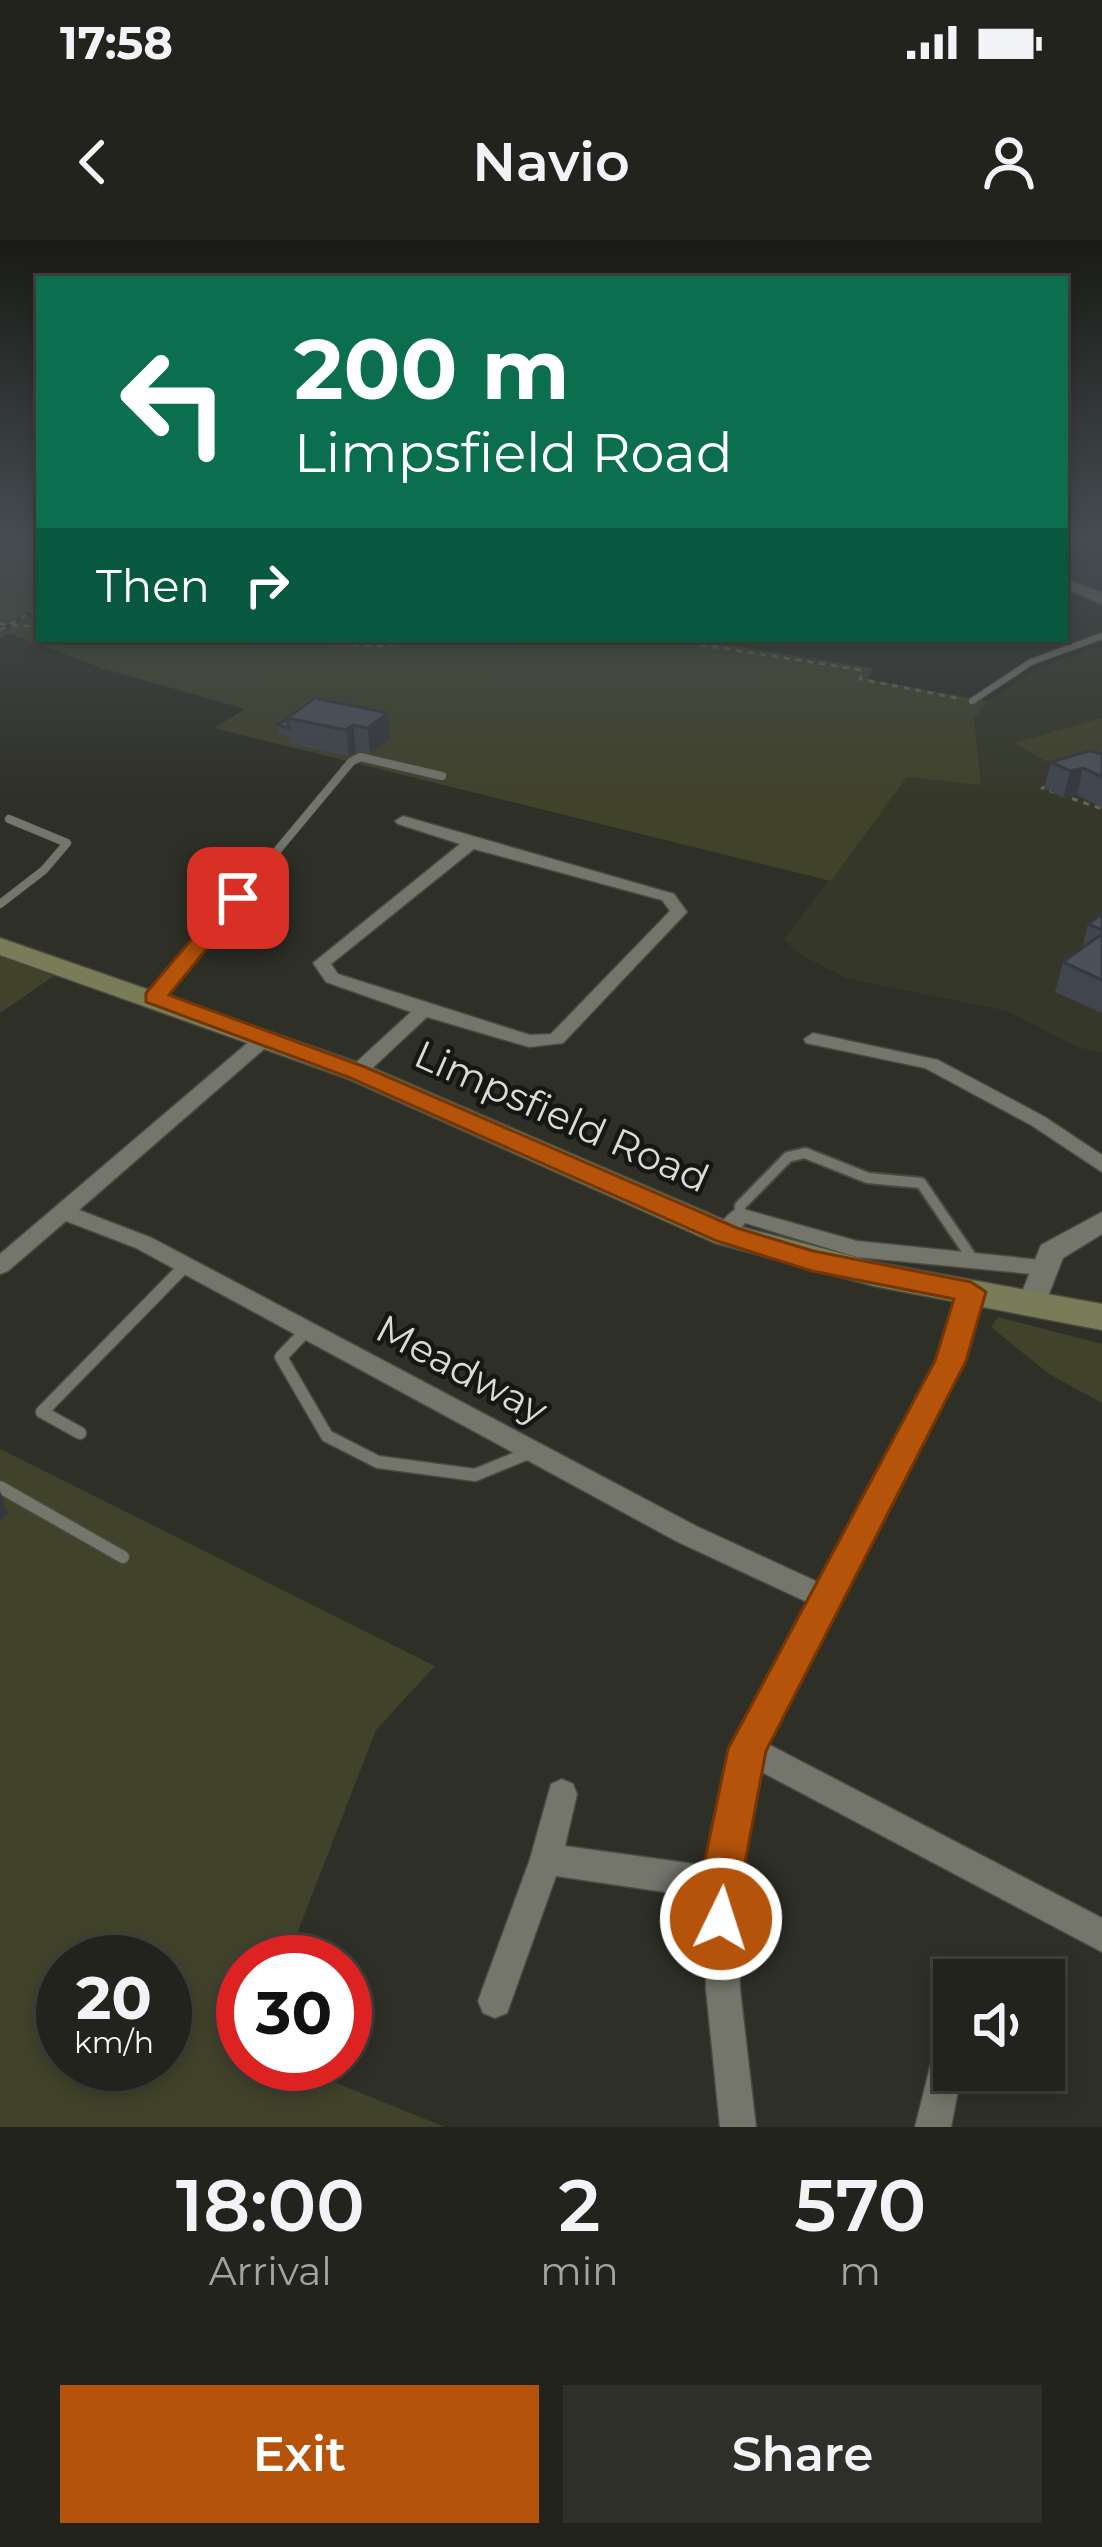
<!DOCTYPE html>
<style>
body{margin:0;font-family:Montserrat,sans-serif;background:#2e2f29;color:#f1f3f6;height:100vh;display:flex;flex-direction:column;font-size:45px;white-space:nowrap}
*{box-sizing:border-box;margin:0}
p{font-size:39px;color:#a2a4a3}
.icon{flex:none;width:66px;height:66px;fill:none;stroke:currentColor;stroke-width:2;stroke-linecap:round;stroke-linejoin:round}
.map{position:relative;height:1887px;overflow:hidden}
.details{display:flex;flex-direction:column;background:#22231c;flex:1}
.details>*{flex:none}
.hud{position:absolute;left:36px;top:36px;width:1032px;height:366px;border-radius:0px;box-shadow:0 6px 18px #0003,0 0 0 3px #3f403b;background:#0b6e4f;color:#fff;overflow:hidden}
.tools{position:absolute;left:933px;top:1719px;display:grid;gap:24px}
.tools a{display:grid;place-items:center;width:132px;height:132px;border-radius:0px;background:#22231c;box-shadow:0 6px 18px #0003,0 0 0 3px #3f403b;font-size:60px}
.speed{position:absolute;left:36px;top:1695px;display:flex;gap:24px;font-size:60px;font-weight:700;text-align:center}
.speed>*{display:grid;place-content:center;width:156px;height:156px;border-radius:50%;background:#22231c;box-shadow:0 6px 18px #0003,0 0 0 3px #3f403b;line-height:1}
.speed small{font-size:30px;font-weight:400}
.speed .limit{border:18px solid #d22;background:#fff;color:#111}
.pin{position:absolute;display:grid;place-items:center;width:102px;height:102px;color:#fff;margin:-51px;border-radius:24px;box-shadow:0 6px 18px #0006}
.me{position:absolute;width:132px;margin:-66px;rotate:4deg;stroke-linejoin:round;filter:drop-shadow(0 0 9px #0008)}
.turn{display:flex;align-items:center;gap:42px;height:252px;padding:0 60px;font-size:54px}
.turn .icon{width:156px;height:156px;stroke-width:2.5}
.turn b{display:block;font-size:84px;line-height:102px}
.then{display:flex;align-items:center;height:114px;padding:0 60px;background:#0003;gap:24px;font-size:45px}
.eta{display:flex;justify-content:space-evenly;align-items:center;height:204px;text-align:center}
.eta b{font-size:72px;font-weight:600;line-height:84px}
.button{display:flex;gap:24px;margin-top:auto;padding:24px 60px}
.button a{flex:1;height:138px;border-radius:0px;background:#b45309;color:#fff;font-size:48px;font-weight:600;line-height:138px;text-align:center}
.button a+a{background:#2e2f29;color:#f1f3f6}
.status{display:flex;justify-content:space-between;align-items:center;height:84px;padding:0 60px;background:#22231c;direction:ltr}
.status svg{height:33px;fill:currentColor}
header{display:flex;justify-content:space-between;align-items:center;height:156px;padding:0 60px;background:#22231c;font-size:54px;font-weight:600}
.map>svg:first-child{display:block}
.built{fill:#353728}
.green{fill:#40422a;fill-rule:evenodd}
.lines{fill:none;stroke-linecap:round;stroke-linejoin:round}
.service-far3-casing{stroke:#494a42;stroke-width:8}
.service-far2-casing{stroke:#494a42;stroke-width:9}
.service-far1-casing{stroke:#494a42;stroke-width:14}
.service-casing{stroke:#494a42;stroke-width:15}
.minor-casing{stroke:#494a42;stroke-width:3}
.tertiary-casing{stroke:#494a42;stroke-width:3}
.secondary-casing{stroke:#494a42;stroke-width:3}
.path{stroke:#63645c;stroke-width:3;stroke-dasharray:6 6;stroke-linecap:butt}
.service-far3{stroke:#74756b;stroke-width:6}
.service-far2{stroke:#74756b;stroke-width:8}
.service-far1{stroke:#74756b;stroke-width:10}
.service{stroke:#74756b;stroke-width:12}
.minor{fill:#74756b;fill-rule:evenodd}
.tertiary{fill:#74756b;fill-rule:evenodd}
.secondary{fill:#797c57;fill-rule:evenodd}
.wall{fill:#41454d}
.shaded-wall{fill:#35383e}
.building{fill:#4c5059;stroke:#35383e;stroke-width:3}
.route{fill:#b45309;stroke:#753606;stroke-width:3}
.labels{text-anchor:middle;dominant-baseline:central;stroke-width:9;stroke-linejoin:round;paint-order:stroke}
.street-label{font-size:39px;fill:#dadbd5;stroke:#161713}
</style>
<div class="status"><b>17:58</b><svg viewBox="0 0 49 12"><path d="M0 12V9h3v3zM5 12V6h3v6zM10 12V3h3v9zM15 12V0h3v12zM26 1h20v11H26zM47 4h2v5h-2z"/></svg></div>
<header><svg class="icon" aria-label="back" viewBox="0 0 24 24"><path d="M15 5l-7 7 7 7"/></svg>Navio<svg class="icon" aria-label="person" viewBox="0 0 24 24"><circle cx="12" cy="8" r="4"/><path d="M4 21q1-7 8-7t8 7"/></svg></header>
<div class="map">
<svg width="1102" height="1887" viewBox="0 0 1102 1887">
<rect width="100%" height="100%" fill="#2e2f26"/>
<path class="built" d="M1102,405V813L1077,807L1007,771L845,738L798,713L784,699L907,537L974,479L987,461L1043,426Z"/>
<g class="green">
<path d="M0,302H39V366L6,384L0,383Z"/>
<path d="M39,370V399H692L873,428L867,439L987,461L974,479L981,545L907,537L831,641L214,488L245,469L105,429L10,394L0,399V387L8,389Z"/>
<path d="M1102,478V527L1073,536L1014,503Z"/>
<path d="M0,718L2,717L54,736L0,773Z"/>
<path d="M998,1077L1102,1104V1163L1049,1134L991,1087Z"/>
<path d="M0,1209L435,1426L376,1490L286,1722H243V1824H289L445,1887H0ZM63,1722H165V1824H63Z"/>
</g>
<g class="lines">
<defs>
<path id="service-far3" d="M972,461L1031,422L1102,396"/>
<g id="service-far2">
<path d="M0,664L44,630L67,603L9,579"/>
<path d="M181,726L351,522L360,517L442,536"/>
</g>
<g id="service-far1">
<path d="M154,758L184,723"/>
<path d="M740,975V966L788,917L805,913L868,938L921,943L970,1015"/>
</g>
<g id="service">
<path d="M307,1090L281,1117L327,1196L378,1222L475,1235L531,1212"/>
<path d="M80,1193L42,1172L186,1025"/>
<path d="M0,1247L123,1317"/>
</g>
<g id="minor">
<path d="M403,576L674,654L687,672L563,803L529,807L427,777L364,836H350L347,832L350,828L411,772L326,742L313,723L460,604L398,584L395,581ZM474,609L662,660L670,671L551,794L530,795L338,734L331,724Z"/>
<path d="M265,792L272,794L274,798L272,802L79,970L152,998L696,1286L820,1343L939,1121L960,1052L963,1046H979L982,1052L963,1121L766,1503L1102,1678V1712L758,1530L737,1644L740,1749L756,1887H720L706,1749L705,1658L556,1636L507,1773L495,1778L483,1773L478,1761L530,1619L551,1544L562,1539L573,1544L577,1554L565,1606L709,1626L732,1509L809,1363L678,1302L136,1008L66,981L8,1031L0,1034V1014L258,794Z"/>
<path d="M813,793L938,820L1045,877L1102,915V932L1031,885L925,828L806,803L804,799Z"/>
<path d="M740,968L857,1001L1051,1021L1054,1027L1051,1033L1043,1035L857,1017L745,983L733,999H717L714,994C720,984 728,971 740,968Z"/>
<path d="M943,1817L954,1822V1830H958L961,1835L951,1887H915L931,1823Z"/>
</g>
<g id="tertiary">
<path d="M1065,339L1102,353V364L1065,348Z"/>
<path d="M1102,972V994L1063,1018L1043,1069H1023L1018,1062L1041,1005Z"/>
</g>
<path id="secondary" d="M0,698L368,826L738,986L874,1022L1102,1064V1090L874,1046L715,1003L346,838L0,715Z"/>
</defs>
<use href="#service-far3" class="service-far3-casing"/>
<use href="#service-far2" class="service-far2-casing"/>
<use href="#service-far1" class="service-far1-casing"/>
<use href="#service" class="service-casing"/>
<use href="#minor" class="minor-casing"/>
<use href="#tertiary" class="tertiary-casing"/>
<use href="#secondary" class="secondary-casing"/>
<g class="path">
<path d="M0,384L39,387"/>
<path d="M0,390L39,368"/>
<path d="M233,399L385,406L412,399"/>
<path d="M665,399L861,430L860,439L961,459"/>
<path d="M1046,547L1042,548L1102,569"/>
</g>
<use href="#service-far3" class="service-far3"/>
<use href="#service-far2" class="service-far2"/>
<use href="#service-far1" class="service-far1"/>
<use href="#service" class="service"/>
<use href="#minor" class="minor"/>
<use href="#tertiary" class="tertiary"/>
<use href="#secondary" class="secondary"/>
</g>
<g class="wall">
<path d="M315,458L390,499L370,514L356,511L349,516L290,504V497L279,494L278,485L288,481L287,478Z"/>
<path d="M1102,508V568L1077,555L1063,558L1044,548L1051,522L1095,512L1096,510Z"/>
<path d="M1102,674V773L1055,752L1063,722L1082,709L1088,684Z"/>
</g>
<g class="shaded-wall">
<path d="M388,473L390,499L370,514L368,488Z"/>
<path d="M353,485L356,511L349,516L346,490Z"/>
<path d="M1083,528L1077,555L1063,558L1070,531Z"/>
<path d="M0,1251L8,1273L0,1281Z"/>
</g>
<g class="building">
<path d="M315,458L388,473L368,488L353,485L346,490L287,478Z"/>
<path d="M285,480L288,481L289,488L278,485Z"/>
<path d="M1089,511L1102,514V537L1083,528L1070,531L1051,522Z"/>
<path d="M1102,674V690L1088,684Z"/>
<path d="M1102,694V740L1063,722Z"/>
</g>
<linearGradient id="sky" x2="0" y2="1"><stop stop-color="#191a15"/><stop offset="0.53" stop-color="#464d52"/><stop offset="1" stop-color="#464d52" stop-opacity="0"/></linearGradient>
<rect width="1102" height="566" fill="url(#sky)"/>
<path class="route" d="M238,652L248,658L169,755L365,827L737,988L813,1011L971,1042L986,1052L966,1121L766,1511L741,1644L742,1679L736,1694L721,1700L706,1694L700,1679V1644L728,1509L935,1121L954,1059L812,1031L717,1001L348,837L146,762V753L230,654Z"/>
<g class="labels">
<g class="street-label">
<text transform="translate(562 876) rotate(24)">Limpsfield Road</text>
<text transform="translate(462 1129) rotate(28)">Meadway</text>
</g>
</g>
</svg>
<div class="tools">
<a><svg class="icon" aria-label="sound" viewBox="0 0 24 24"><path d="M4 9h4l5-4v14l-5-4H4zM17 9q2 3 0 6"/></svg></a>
</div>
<div class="speed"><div>20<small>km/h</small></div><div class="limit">30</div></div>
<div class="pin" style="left:238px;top:658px;background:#d93025"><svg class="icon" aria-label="arrive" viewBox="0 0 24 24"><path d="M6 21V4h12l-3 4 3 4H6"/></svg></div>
<svg class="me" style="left:721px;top:1679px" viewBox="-20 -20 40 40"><circle r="17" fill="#b45309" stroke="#fff" stroke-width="3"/><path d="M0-11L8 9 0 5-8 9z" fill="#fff"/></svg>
<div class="hud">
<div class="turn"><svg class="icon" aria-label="left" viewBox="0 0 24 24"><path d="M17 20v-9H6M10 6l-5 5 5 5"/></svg><div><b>200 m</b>Limpsfield Road</div></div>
<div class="then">Then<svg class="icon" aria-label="right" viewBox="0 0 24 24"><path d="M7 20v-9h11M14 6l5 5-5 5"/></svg></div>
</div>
</div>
<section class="details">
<div class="eta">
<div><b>18:00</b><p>Arrival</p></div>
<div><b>2</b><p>min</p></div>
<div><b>570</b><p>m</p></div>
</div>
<div class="button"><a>Exit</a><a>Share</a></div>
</section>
